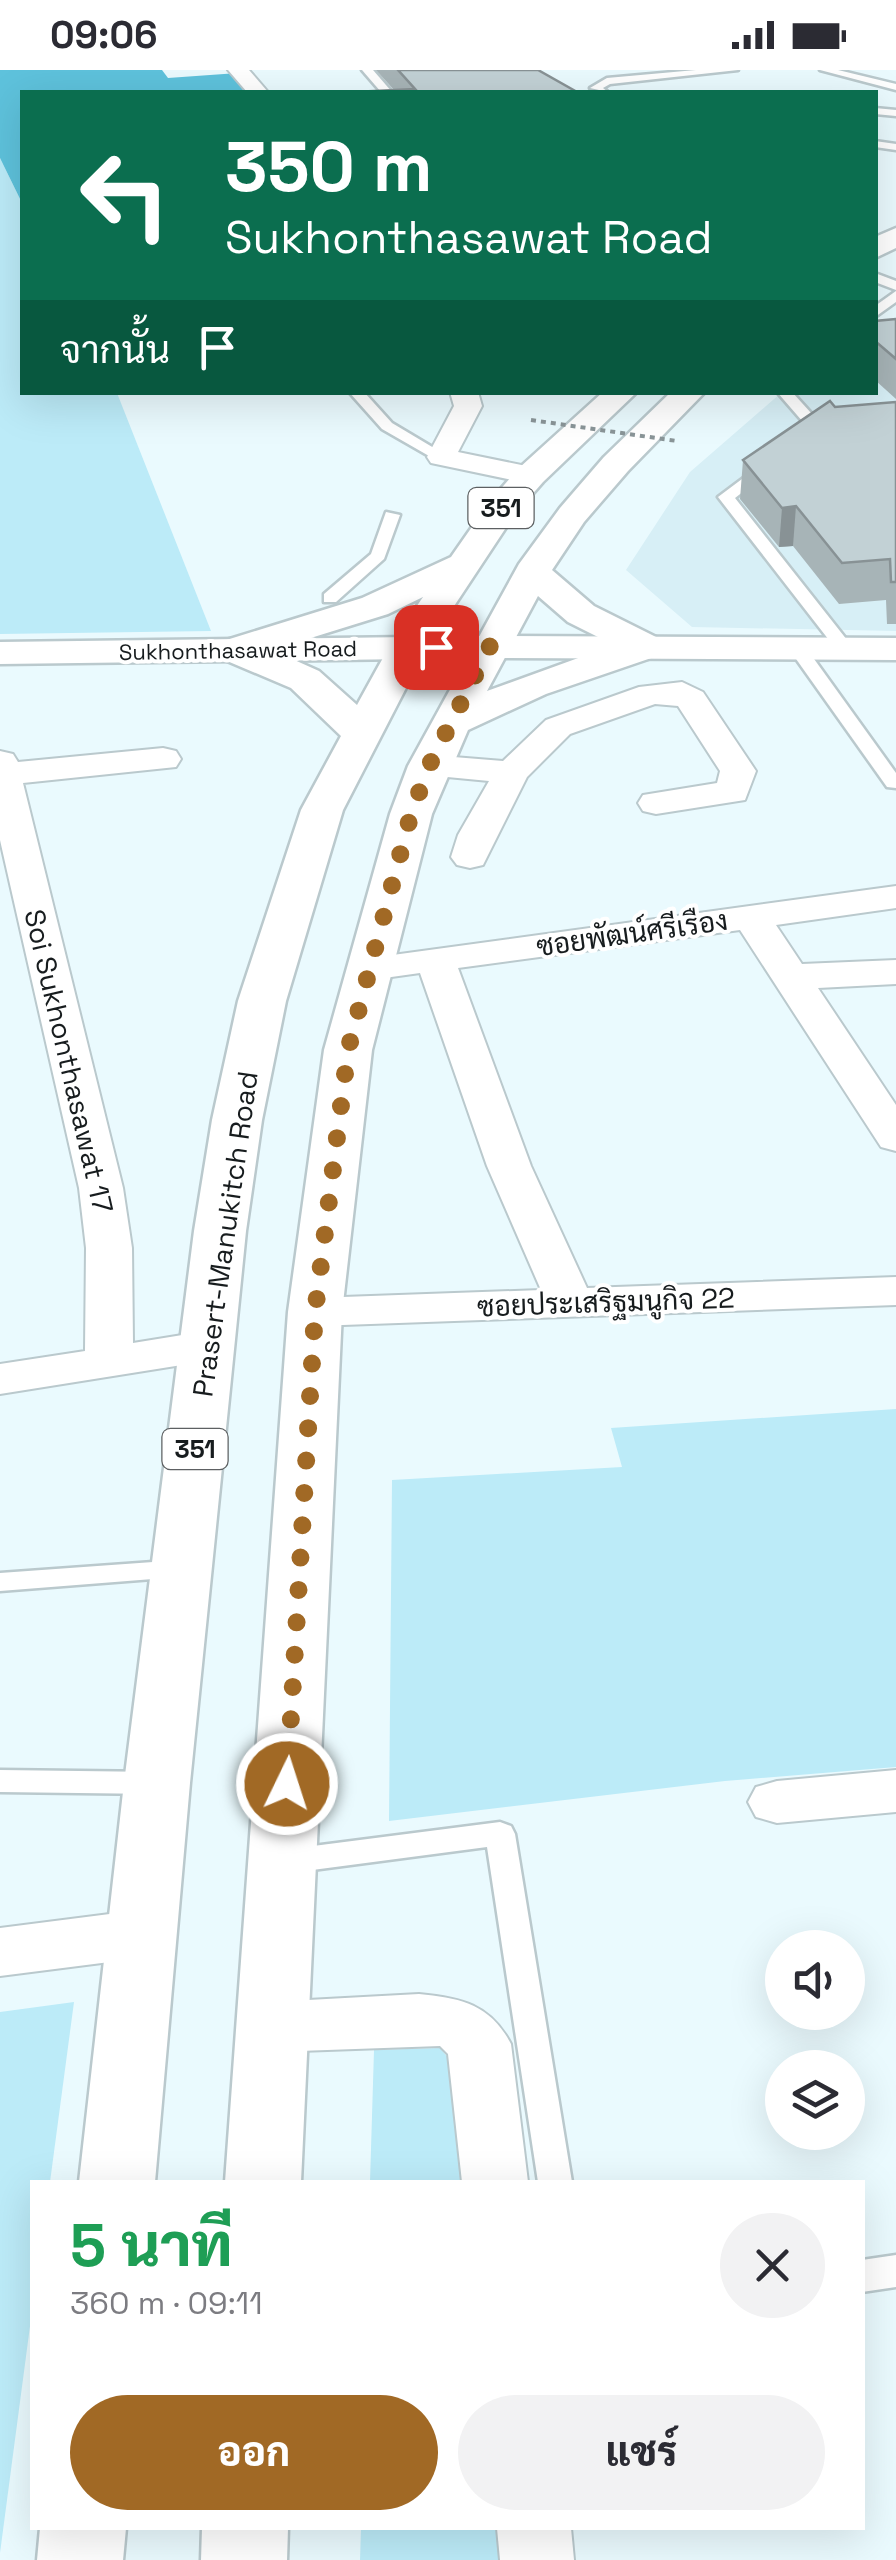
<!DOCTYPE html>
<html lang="th">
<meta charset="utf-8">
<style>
body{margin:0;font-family:"Space Grotesk",Sarabun,sans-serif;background:#f2f2f3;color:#2b2b33;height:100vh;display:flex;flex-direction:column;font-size:38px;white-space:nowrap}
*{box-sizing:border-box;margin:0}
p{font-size:32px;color:#7c7c81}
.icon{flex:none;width:55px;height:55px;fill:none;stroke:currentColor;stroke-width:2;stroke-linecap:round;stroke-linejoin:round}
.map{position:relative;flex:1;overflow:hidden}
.drawer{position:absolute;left:30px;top:2110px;width:835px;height:350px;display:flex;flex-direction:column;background:#fff;border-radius:0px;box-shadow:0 10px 40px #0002}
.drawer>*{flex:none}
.banner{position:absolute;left:20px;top:20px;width:858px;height:305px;border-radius:0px;box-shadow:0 10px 40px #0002;background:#0b6e4f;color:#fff;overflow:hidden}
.buttons{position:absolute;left:765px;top:1860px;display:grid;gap:20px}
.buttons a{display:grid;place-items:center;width:100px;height:100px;border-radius:50%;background:#fff;box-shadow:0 10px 40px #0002;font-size:50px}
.pin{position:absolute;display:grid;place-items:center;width:85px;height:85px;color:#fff;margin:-42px;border-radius:20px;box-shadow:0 5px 15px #0006}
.me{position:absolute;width:110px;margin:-55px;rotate:4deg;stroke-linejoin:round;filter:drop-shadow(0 0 8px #0008)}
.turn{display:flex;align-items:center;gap:35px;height:210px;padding:0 40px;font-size:45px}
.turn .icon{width:130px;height:130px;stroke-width:2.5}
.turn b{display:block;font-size:70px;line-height:85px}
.then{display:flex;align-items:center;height:95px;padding:0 40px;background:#0003;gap:20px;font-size:38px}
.round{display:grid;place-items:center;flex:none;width:105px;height:105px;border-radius:52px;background:#f2f2f3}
.overview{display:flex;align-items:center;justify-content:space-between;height:170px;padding:0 40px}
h1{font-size:60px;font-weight:800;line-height:75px;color:#1e9e55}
.primary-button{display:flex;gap:20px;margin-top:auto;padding:20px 40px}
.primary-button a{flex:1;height:115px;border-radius:60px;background:#a16925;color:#fff;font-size:40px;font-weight:800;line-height:115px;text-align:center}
.primary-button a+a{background:#f2f2f3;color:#2b2b33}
.status{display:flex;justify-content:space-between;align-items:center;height:70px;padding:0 50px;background:#fff;direction:ltr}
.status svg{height:28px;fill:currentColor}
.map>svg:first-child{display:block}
.built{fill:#d7eff6}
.green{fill:#bcebf8}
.forest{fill:#5ec2dc}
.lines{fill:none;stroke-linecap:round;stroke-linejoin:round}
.service-casing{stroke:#bac9cd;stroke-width:5}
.minor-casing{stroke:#bac9cd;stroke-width:4}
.secondary-casing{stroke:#bac9cd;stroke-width:5}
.primary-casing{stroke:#bac9cd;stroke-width:5}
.service{fill:#fff;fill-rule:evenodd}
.minor{fill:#fff;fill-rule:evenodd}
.secondary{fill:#fff;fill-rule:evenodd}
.primary{fill:#fff;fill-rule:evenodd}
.path-bridge{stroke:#8a9598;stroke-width:4;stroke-dasharray:5 5;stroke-linecap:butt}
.wall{fill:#a7b4b7}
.shaded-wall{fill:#889295}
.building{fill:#c2d1d5;stroke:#889295;stroke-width:2.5}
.route{stroke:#a16925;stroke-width:18;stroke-dasharray:0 32.4}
.labels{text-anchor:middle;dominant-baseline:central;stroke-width:8;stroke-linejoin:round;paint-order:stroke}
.far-street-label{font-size:22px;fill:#171c1e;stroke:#fff}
.shield{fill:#fff;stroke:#5d6062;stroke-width:2.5}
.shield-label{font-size:25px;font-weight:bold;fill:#171c1e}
.street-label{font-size:28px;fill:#171c1e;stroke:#fff}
</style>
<div class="status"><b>09:06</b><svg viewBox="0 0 49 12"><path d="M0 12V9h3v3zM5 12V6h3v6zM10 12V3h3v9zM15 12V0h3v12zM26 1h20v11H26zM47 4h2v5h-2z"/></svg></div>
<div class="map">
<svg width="896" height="2490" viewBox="0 0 896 2490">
<rect width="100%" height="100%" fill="#eafafe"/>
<path class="built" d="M896,248V561L692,557L626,500L690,402L781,323L875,322V261Z"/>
<g class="green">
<path d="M0,88L22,133V322L117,323L211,561L0,564Z"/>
<path d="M896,1339V1697L725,1711L389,1751L392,1410L622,1397L611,1358Z"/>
<path d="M74,1932L50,2112H32V2241L0,2483V1942Z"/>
<path d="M440,1978L465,2008L476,2112H370L374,1980Z"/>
<path d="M361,2458H511L515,2490H360Z"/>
</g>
<path class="forest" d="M0,0H162L168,8L252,2L268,22H22V133L0,88Z"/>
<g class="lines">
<defs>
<g id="service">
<path d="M362,0H373L392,22H381Z"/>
<path d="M696,0H738L610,14L603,18L608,22L590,18L607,8Z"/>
<path d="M820,0H838L896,14V20Z"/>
<path d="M875,38L896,40V46L875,44Z"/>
<path d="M875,71L896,74V80L875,77Z"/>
<path d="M875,203L896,211V220L875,212Z"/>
<path d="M896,221V232L875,247V236Z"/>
<path d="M349,322H364L392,353L449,387L436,390L382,359Z"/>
<path d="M777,322H792L822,355L824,365L815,373H805L803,370L810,360Z"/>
<path d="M762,394L775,397L735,428L851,575V583H839L718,427Z"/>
<path d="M386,442L400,445L384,489L336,532H324V524L371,484Z"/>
<path d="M798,574L804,575L896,703V718L887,717L789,579Z"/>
<path d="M181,1490L191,1492L195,1499L191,1506L0,1521V1503Z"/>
<path d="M0,1700L157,1702L168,1705L172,1713L168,1721L157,1724L0,1722Z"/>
<path d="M500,1752L511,1756L515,1764L572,2112H538L487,1777L282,1804L271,1800L266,1792L271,1784L282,1780Z"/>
<path d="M896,2185V2217L862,2222V2190Z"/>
</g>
<g id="minor">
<path d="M228,0H249L268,22H247Z"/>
<path d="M450,322H478L482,336L458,382L541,399L546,405L541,411L531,414L431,393L427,387L454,336Z"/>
<path d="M682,612L703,622L756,701L745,730L656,744L643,741L638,733L643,725L717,713L720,701L678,636L655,634L570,664L527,707L483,795L470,798L457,795L451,787L458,765L489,711L416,704L411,696L416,688L429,685L503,691L546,650L639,617Z"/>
<path d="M163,678L176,681L181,689L176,697L23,713L123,1118L132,1178L133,1273L207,1261L224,1266L231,1276L224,1286L207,1291L0,1324V1294L85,1281L86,1178L79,1118L0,770V681L13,684L18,692Z"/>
<path d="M896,816V838L776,855L802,894L896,890V914L818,918L896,1035V1081L881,1077L740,860L458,898L531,1096L587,1218L896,1207V1235L315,1256L298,1252L291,1242L298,1232L315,1228L541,1220L487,1096L420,903L370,910L356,906L350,898L356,890Z"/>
<path d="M896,1700V1742L777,1753L756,1747L748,1732L756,1717L777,1711Z"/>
<path d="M141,1840L163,1847L172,1864L163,1881L141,1888L0,1906V1858Z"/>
<path d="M419,1924C461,1928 490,1934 511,1974L528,2112H462L448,1984L440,1976L271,1982L249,1975L239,1957L249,1939L271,1932Z"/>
<path d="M497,2458H571L574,2490H500Z"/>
</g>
<path id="secondary" d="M491,566L896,568V590L491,588L0,594V572Z"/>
<g id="primary">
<path d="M896,158V178L875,188V167Z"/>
<path d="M603,322H637L543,412L515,444L427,577L343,740L286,931L262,1050L246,1161L190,1713L155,2112H79L124,1713L194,1161L212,1050L238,931L301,740L341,666L291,618L220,588L215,580L220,572L362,528L451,487L490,431L519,398ZM423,527L389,577L357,635L319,601L272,580L388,544Z"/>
<path d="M671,322H705L628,401L584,452L552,500L594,536L660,569L666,577L660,585L546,624L468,660L432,744L372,980L342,1242L301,2112H225L288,1242L324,980L390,744L408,696L519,494L560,438L604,387ZM538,526L568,552L614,575L487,621Z"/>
<path d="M40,2458H126L123,2490H37Z"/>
<path d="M202,2458H288L287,2490H201Z"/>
</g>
</defs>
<use href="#service" class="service-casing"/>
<use href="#minor" class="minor-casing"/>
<use href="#secondary" class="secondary-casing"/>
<use href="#primary" class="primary-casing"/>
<use href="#service" class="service"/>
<use href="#minor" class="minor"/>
<use href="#secondary" class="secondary"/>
<use href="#primary" class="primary"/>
<path class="path-bridge" d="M531,350L677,371"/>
</g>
<g class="wall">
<path d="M376,0H538L577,22L394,20Z"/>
<path d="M896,249V329L875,310V251Z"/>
<path d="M896,332V554H887L886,530L839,534L793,476L779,477L740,429L743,390L835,337Z"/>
</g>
<path class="shaded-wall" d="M796,436L793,476L779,477L782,438Z"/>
<g class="building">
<path d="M398,0H538L577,22H353L415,19Z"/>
<path d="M896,249V289L875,271V251Z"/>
<path d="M830,331L835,337L896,332V512H891L890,489L842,493L796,436L782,438L743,390Z"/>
</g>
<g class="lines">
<path class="route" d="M287,1714L315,1242L348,980L411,744L429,696L490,576L436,577"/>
</g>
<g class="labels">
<g class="far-street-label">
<text transform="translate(238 580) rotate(-1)">Sukhonthasawat Road</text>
</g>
<g class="shield">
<rect x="468.5" y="418" width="65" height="40" rx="8"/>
<rect x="162.5" y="1359" width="65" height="40" rx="8"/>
</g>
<g class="shield-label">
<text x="501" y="438">351</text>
<text x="195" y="1379">351</text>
</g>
<g class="street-label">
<text transform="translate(632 863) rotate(-8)">ซอยพัฒน์ศรีเรือง</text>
<text transform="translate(69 991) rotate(77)">Soi Sukhonthasawat 17</text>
<text transform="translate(225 1164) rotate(-82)">Prasert-Manukitch Road</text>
<text transform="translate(606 1232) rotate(-2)">ซอยประเสริฐมนูกิจ 22</text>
</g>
</g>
</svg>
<div class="buttons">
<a><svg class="icon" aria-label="sound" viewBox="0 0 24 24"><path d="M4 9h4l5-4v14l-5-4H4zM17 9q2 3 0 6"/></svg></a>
<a><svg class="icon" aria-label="layers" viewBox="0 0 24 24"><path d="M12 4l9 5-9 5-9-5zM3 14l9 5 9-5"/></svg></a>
</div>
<div class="pin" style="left:436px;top:577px;background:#d93025"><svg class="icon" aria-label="arrive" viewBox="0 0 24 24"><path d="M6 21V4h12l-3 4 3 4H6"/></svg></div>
<svg class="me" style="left:287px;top:1714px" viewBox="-20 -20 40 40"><circle r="17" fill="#a16925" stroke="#fff" stroke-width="3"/><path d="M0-11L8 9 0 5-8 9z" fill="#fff"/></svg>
<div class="banner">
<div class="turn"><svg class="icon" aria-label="left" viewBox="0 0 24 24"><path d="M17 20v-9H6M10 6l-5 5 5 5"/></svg><div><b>350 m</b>Sukhonthasawat Road</div></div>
<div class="then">จากนั้น<svg class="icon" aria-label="arrive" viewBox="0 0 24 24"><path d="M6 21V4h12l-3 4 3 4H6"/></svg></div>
</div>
<section class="drawer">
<div class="overview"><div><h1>5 นาที</h1><p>360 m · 09:11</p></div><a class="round"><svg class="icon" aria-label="close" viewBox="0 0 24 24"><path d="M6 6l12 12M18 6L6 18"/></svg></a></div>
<div class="primary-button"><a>ออก</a><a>แชร์</a></div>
</section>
</div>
